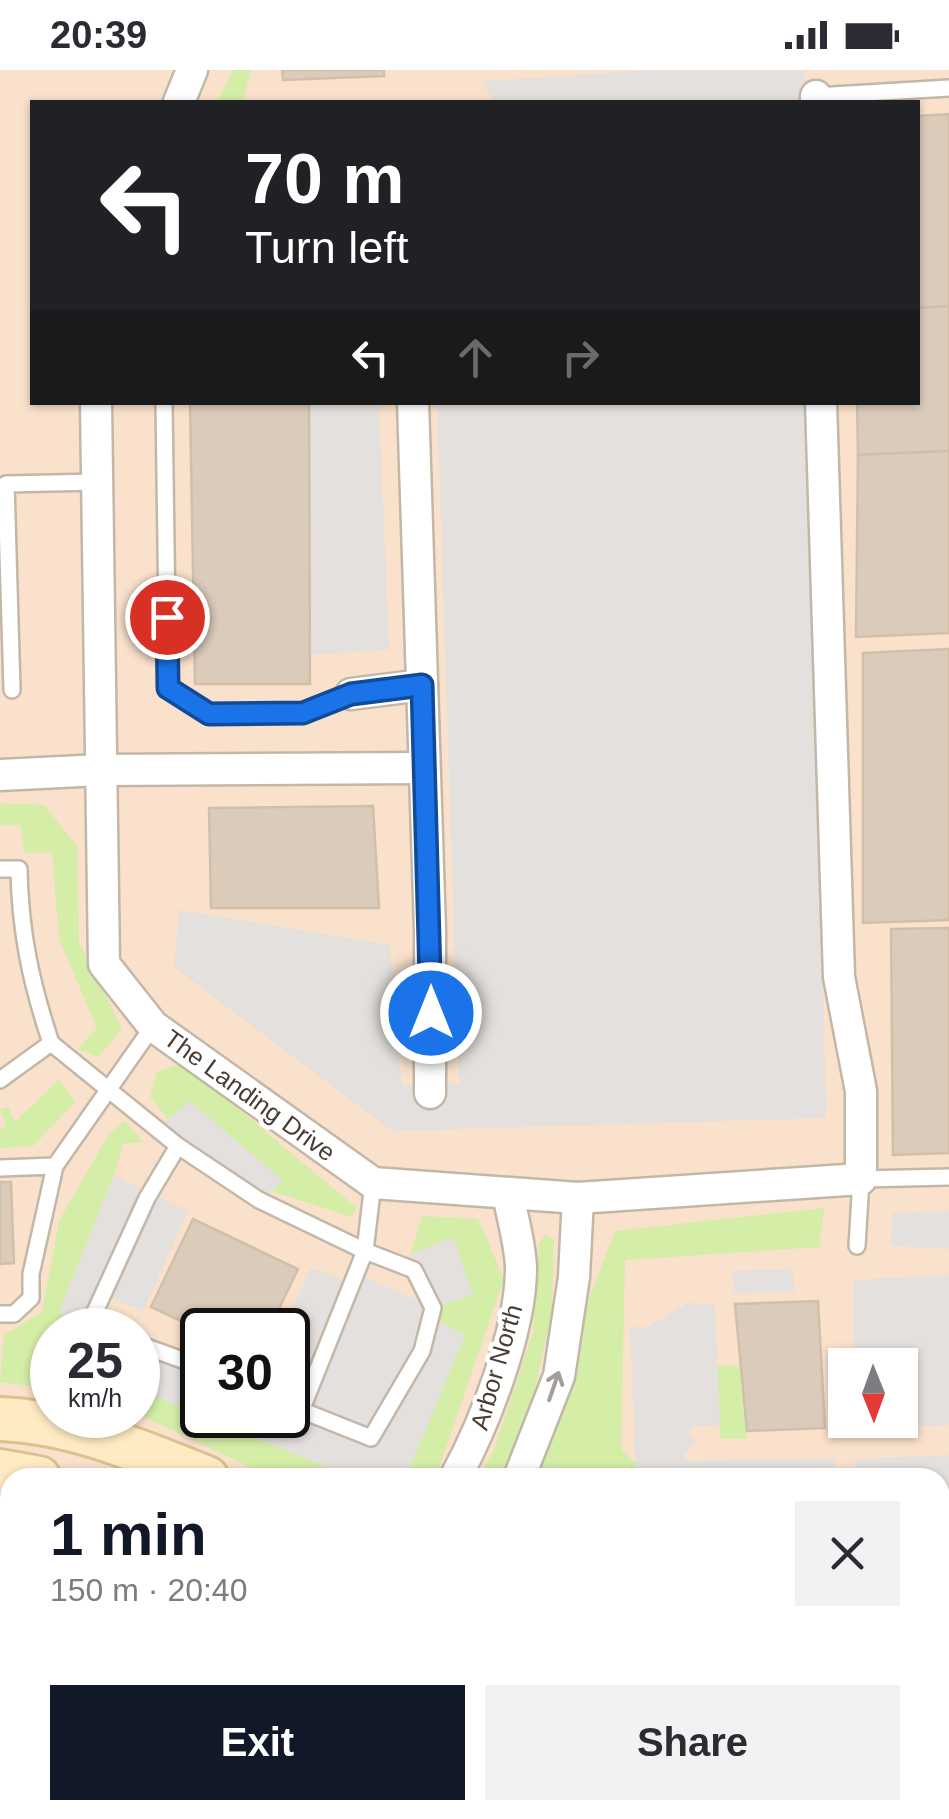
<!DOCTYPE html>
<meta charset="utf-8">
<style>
body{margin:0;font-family:Helvetica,sans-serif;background:#f2f2f3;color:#2b2b33;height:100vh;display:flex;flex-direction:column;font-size:38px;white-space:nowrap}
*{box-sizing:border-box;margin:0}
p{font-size:32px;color:#7c7c81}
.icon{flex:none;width:55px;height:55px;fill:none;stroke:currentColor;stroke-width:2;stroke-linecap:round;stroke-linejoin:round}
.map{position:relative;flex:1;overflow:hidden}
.drawer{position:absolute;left:0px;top:1398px;width:950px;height:352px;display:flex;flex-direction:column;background:#fff;border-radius:30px 30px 0 0;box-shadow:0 2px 8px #0004}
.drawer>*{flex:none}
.banner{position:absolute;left:30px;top:30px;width:890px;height:305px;border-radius:0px;box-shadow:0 2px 8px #0004;background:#202124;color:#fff;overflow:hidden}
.needle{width:65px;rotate:179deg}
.fabs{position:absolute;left:828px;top:1278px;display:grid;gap:20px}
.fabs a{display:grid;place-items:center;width:90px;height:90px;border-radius:0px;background:#fff;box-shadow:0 2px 8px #0004;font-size:50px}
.speed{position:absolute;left:30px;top:1238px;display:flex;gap:20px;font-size:50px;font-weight:700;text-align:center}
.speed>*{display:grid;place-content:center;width:130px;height:130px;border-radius:50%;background:#fff;box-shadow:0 2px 8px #0004;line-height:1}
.speed small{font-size:25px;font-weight:400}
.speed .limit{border:5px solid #111;border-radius:15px;background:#fff;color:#111}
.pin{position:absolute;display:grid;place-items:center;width:85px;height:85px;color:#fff;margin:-42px;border:5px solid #fff;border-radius:50%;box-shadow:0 2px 10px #0007}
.me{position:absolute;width:110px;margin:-55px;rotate:0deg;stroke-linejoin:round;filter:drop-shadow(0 0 8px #0008)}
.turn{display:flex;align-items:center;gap:35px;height:210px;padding:0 50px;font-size:45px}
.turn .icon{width:130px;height:130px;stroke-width:2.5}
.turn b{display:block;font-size:70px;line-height:85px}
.lanes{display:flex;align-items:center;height:95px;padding:0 50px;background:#0003;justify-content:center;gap:50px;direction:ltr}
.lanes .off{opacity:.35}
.round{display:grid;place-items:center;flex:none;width:105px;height:105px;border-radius:0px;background:#f2f2f3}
.head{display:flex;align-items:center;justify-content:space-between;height:170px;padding:0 50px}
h1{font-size:60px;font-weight:600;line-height:75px;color:#111827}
.button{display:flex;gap:20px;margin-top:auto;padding:20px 50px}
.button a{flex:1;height:115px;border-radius:0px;background:#111827;color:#fff;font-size:40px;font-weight:600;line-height:115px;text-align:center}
.button a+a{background:#f2f2f3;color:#2b2b33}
.status{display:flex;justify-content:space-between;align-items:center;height:70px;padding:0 50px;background:#fff;direction:ltr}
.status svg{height:28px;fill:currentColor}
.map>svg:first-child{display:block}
.commercial{fill:#f9e1cc;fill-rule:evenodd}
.green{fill:#d4eda7}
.parking{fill:#e4e0dd}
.building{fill:#dacbbb;stroke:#d2bfaa;stroke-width:2.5}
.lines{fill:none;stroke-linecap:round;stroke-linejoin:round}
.lane-casing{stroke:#c3b7a8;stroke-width:20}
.street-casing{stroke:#c3b7a8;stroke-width:35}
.secondary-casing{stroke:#dcc190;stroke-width:48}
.lane{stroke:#fff;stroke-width:15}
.street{stroke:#fff;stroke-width:30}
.secondary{stroke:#ffebc3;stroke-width:42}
.oneway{stroke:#a39e99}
.route-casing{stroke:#114b97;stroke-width:25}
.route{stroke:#1a73e8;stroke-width:18}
.labels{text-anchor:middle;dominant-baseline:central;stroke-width:9;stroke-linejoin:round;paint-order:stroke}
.street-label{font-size:25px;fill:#473d33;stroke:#fff}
</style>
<div class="status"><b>20:39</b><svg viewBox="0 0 49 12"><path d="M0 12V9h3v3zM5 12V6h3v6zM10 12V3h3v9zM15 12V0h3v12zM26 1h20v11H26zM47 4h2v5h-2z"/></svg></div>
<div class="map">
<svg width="949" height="1749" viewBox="0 0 949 1749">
<rect width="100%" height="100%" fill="#f4ede4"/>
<path class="commercial" d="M0,0H949V1749H0ZM32,32H918V332H32ZM52,1260H138V1345H52ZM202,1260H288V1345H202ZM845,1295H900V1350H845ZM10,1408H940V1740H10Z"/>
<g class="green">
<path d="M233,0H251L243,32H217Z"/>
<path d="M0,733L44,735L77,776L79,872L122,959L98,987L78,979L97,958L59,869L52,783H25L20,755H0Z"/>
<path d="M183,993L357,1138L351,1147L271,1121L282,1110L191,1032L168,1049L150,1027L157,1002Z"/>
<path d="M59,1009L75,1032L33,1076L0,1078V1059L6,1056L0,1039L8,1037L15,1052Z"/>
<path d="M124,1051L144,1072L123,1074L114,1105L59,1242L88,1257L85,1260H52V1319L0,1312L4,1265L42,1242L59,1151L109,1064Z"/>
<path d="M824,1138L819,1177L625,1190L621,1379L650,1407H528L523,1399L615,1161Z"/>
<path d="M422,1146L478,1149L504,1209L436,1407L376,1408L380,1397L406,1407L464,1266L431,1246L453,1167L410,1185Z"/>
<path d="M545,1165L554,1169L552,1242L529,1346L502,1407L477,1408L494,1380L533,1262L539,1174Z"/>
<path d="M717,1295L741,1296L747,1369H720Z"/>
<path d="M138,1319L351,1407H271L138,1344Z"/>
</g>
<g class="parking">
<path d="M654,0H804L805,32H493L483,11Z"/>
<path d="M309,333H379L389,580L308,585Z"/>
<path d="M437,333H811L826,1048L392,1061L174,897L179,840L390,875L402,1015L459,1013Z"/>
<path d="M190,1031L283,1111L259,1130L156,1059Z"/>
<path d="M114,1105L188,1141L143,1241L104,1225L86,1257L59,1243Z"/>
<path d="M949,1141V1179L891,1176L892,1143Z"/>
<path d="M453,1167L473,1225L433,1238L431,1246L465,1266L406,1407L380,1398L376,1407H351L138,1319V1275L202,1298V1345H288V1260H282L311,1198L352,1212L356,1203L432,1237L410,1185Z"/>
<path d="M793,1199L794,1222L735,1223L732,1201Z"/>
<path d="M949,1205V1355L854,1359V1350H900V1295H854V1210Z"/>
<path d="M688,1233L715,1234L720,1355L691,1357L689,1361L695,1372L683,1386L690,1391L836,1388V1407H636L630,1257H647Z"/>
<path d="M949,1385V1422H940V1408L858,1407L855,1389Z"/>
</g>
<g class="building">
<path d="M282,0H384V6L283,10Z"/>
<path d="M949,44V236L918,238V46Z"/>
<path d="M949,236V381L858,385L857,332H918V238Z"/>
<path d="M190,332H309L310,614H195Z"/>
<path d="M949,381V563L856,567L858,385Z"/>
<path d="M949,579V850L863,853V583Z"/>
<path d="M373,736L379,838H211L209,738Z"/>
<path d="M949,858V1083L893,1085L891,859Z"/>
<path d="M0,1112H11L14,1193L0,1194Z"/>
<path d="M193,1149L298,1199L269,1260L202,1261L151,1237Z"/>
<path d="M818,1231L825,1358L747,1361L735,1234Z"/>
<path d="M0,1519H10V1686L0,1687Z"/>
<path d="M940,1701H949V1749H762L761,1740H940Z"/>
<path d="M223,1740H309L306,1749H250Z"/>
<path d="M465,1740H532L560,1749H462Z"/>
</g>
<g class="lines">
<defs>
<g id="lane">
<path d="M816,26L949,18"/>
<path d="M164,332L168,619L209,643H303L351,624"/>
<path d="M12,620L6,414L97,412"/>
<path d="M0,799H19C20,862 31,913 51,973L0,1010"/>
<path d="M51,973L178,1076L259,1130L365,1181L373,1113"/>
<path d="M0,1098L55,1096"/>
<path d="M857,1176L861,1109L949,1107"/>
<path d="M0,1244H14L31,1228V1204L55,1096L153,956"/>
<path d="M97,1260L88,1257L147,1128L178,1076"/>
<path d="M138,1274L202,1297"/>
<path d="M288,1335L371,1368L422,1281L433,1238L414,1200L365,1181L301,1341"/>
<path d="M0,1478L10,1479"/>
<path d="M0,1504L10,1506"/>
<path d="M940,1684H949"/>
<path d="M0,1702L10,1701"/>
<path d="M0,1732H10"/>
<path d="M436,1749L439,1740"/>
</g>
<g id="street">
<path d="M179,32L192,0"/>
<path d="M816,32V26"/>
<path d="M96,332L104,894L153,956L373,1113L578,1128L861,1109V1021L839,907L821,332"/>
<path d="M413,332L430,860V1023"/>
<path d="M351,624L422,615"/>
<path d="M0,705L101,700L424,698"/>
<path d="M455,1408C485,1353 520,1263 521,1200C521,1175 512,1148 508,1123"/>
<path d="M519,1408L559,1306L574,1207L578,1128"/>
</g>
<g id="secondary">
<path d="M0,1349C74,1352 139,1381 207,1408"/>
<path d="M0,1401L39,1408"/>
<path d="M940,1567H949"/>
<path d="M940,1616L949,1617"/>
</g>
</defs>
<use href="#lane" class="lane-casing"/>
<use href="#street" class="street-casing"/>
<use href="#secondary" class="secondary-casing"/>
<use href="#lane" class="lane"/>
<use href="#street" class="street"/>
<use href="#secondary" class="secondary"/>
</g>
<defs><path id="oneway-shaft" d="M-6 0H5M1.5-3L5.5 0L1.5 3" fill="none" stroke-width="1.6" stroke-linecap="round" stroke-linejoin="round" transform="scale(2.5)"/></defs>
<use class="oneway" href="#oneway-shaft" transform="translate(554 1316) rotate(-71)"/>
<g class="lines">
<defs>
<path id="route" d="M167,547L168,618L209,644L303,643L351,624L422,615L431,943"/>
</defs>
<use href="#route" class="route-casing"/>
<use href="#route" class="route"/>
</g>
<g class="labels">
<g class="street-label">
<text transform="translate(250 1025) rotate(36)">The Landing Drive</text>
<text transform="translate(496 1297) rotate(-74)">Arbor North</text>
</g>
</g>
</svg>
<div class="fabs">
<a><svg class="needle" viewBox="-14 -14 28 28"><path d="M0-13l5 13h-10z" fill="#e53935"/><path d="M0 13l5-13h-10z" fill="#7c7c81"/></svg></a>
</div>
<div class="speed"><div>25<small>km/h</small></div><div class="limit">30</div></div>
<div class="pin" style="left:167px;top:547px;background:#d93025"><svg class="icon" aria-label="arrive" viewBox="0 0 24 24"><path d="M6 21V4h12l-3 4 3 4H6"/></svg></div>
<svg class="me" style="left:431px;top:943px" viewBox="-20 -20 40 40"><circle r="17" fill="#1a73e8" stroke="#fff" stroke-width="3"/><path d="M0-11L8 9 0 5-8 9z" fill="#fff"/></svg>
<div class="banner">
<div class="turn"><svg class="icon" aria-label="left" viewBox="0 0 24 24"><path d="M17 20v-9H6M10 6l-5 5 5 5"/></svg><div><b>70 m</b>Turn left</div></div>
<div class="lanes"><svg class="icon" aria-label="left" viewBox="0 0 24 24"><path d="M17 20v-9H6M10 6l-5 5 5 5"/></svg><svg class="icon off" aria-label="ahead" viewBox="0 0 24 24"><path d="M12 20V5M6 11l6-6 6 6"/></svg><svg class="icon off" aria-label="right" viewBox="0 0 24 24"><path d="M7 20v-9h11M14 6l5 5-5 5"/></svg></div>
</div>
<section class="drawer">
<div class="head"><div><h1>1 min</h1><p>150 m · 20:40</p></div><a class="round"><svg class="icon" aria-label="close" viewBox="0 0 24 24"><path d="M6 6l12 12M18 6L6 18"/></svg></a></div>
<div class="button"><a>Exit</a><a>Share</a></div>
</section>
</div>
